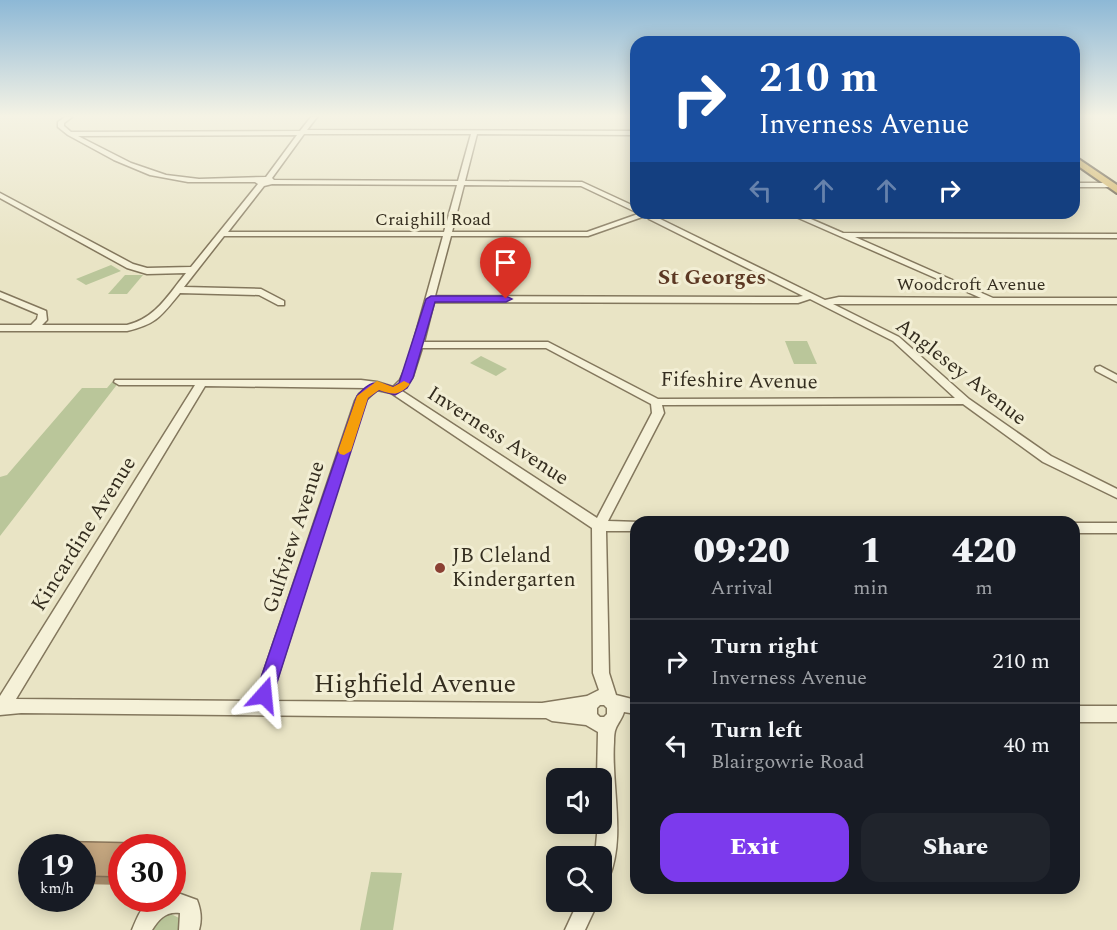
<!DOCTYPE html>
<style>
body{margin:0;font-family:Spectral,serif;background:#20242c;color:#f1f3f6;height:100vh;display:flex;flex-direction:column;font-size:22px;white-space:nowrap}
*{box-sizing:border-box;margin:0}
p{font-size:20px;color:#9ea1a6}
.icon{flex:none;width:33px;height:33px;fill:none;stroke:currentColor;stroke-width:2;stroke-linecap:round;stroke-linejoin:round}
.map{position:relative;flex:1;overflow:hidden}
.drawer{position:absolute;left:630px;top:516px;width:450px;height:378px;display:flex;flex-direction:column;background:#171b24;border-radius:18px;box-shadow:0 3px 15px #0003}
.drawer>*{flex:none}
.banner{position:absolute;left:630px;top:36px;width:450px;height:183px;border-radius:18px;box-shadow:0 3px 15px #0003;background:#1a4fa0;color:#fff;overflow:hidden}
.controls{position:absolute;left:546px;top:768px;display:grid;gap:12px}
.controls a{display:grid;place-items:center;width:66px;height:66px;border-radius:12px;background:#171b24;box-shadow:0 3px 15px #0003;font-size:30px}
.speed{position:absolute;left:18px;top:834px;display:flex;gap:12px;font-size:30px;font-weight:700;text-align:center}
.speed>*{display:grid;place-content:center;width:78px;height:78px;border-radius:50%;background:#171b24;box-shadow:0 3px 15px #0003;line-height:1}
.speed small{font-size:15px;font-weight:400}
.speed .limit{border:9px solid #d22;background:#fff;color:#111}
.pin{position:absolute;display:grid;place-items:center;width:51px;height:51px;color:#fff;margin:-62px -26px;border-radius:50% 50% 50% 0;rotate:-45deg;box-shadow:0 0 6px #0007}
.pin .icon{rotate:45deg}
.me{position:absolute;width:66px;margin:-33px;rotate:18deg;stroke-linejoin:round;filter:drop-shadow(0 0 4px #0008)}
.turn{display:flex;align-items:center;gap:21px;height:126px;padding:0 30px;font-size:27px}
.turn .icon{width:78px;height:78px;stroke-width:2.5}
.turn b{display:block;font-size:42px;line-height:51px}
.lanes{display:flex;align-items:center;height:57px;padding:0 30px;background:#0003;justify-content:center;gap:30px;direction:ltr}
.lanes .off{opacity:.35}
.eta{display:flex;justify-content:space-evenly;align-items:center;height:102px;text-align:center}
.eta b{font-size:36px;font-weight:800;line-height:42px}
.button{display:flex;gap:12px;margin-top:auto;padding:12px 30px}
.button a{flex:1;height:69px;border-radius:18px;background:#7c3aed;color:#fff;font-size:24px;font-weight:800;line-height:69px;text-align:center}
.button a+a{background:#20242c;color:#f1f3f6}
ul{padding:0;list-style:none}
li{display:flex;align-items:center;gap:18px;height:84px;padding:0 30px;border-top:2px solid #363941}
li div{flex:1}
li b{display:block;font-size:22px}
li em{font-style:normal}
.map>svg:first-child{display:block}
.green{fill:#bac69a}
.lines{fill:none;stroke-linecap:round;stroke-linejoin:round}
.minor-casing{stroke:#83775d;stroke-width:3}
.highway-casing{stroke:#514531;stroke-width:4}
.minor{fill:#f5f1d8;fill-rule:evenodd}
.highway{fill:#d0b05f;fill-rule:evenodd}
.wall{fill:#a98f6d}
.shaded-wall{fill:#897459}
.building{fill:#c4a67f;stroke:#897459;stroke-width:1.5}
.route{fill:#7c3aed;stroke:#51269a;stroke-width:1.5}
.slow{fill:#f59e0b}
.poi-dot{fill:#8b4033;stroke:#f2eed4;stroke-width:2}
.labels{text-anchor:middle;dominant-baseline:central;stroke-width:6;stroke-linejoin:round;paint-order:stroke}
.far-street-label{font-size:18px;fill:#342d1f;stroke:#f2eed4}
.street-label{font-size:21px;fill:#342d1f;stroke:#f2eed4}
.poi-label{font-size:21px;fill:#342d1f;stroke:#f2eed4;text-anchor:start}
.far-district-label{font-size:22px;font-weight:bold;fill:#5c3823;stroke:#f2eed4}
.near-street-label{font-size:26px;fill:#342d1f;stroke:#f2eed4}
</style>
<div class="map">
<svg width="1117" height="930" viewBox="0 0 1117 930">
<rect width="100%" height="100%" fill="#e9e4c5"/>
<g class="green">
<path d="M111,265L121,271L86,285L76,279Z"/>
<path d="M125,275H143L127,294H108Z"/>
<path d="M785,341H807L817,364H794Z"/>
<path d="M481,356L507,369L496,376L470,363Z"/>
<path d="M112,382H119L0,536V477L7,475L82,388H107Z"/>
<path d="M371,872L402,873L393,930H360Z"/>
<path d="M169,913L181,919V930H151L163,915Z"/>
</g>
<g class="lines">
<defs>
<g id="minor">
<path d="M65,117H72L64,123V126L71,132L300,131L311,117H317L307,130L636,131V135L477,134L465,181L582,182L636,207V212L581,186L464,185L452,232H587L638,214L645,216L588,236H451L435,296L797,297L803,296L649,219L648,217L652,215L825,300L839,297L981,298L787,213H797L843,233L1117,234V238L855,237L993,298H1117V304H833L899,337L969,399L1051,456L1117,489V498L1043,462L963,404L662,405L664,413L608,521L639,522H636V531H606L609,673L616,695L636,700V714L624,712C622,719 618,723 616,728C614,732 614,738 614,742C611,786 626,836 609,878L602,881V856H595L598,824H602V778H597L598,732L586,725L552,721L546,718L21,713L0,715V696L195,385H119L114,382L115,380H361L377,382L393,387L400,380L407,365L443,236H224L184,287L261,289L284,301V305H278L259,295L180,293C161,316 157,324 127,331H0V325H31L37,319L38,314L0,298V292L46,311L47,320L42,325H127C156,318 168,295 186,273L147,274L127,268L0,198V193L133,264L147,268L191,267L258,184L255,182H188L150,175L114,160L68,135L58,127V122ZM304,134H471L458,181L274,180L272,178ZM297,135L266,177L199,179L166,175L131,163L78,136ZM272,184L457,185L444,232H228L264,186ZM810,299L893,341L955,398L658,399L548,342H424L434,302L798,303ZM422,348H546L651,404L652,413L597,518L402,391L413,376ZM205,386L367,388L359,394L355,401L254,701L16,699ZM377,390L391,393L592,528L593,673L599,690L587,696L542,703L270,701L365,401ZM600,705H604L607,708V714L604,717H600L597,714V708Z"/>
<path d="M1074,183H1110L1113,185L1110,187H1074Z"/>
<path d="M1100,366L1117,375V382L1096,371L1095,369L1096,367Z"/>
<rect x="1074" y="523" width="43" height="10"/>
<rect x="1074" y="706" width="43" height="16"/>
<path d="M175,892L197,900C201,910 202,920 199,930H179L180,913C166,911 159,919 152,930H132C142,906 145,898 172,898V893Z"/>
<path d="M578,902H598L585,930H565Z"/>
</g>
<path id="highway" d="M1074,156L1117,185V193L1074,163Z"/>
</defs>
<use href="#minor" class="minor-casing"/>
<use href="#highway" class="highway-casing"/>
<use href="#minor" class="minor"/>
<use href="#highway" class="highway"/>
</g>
<path class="wall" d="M82,848H122V885L82,884Z"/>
<path class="shaded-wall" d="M148,843L152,848H146Z"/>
<path class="building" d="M47,841L148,843L146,848H122V877L82,876V848H44Z"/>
<linearGradient id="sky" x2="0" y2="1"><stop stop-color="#8db8d6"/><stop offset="0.47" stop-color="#f5f3e5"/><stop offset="1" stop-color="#f5f3e5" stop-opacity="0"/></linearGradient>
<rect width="1117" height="247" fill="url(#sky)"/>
<path class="route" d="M431,296H506L512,299L506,302H435L413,378L407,388L395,395L379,390L368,398L273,695L270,701L264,704L257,701L255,695L357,396C370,381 375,380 393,387L399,383L426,299Z"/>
<path class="slow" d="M377,381L393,387L404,381L410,384C399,396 393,395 379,390L368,398L351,451L344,455L340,454L338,451L357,396Z"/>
<circle class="poi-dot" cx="440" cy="568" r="6"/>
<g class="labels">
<g class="far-street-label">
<text x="433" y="219">Craighill Road</text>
<text x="971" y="284">Woodcroft Avenue</text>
</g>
<g class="street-label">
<text transform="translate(961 372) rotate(38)">Anglesey Avenue</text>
<text transform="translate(739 381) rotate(1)">Fifeshire Avenue</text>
<text transform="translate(498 436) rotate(33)">Inverness Avenue</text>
<text transform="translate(84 534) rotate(-58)">Kincardine Avenue</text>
<text transform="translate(294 537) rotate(-72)">Gulfview Avenue</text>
</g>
<g class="poi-label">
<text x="452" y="556">JB Cleland<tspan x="452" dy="24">Kindergarten</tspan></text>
</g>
<g class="far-district-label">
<text x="712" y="277">St Georges</text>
</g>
<g class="near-street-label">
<text x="415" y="684">Highfield Avenue</text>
</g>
</g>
</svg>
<div class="controls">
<a><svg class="icon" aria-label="sound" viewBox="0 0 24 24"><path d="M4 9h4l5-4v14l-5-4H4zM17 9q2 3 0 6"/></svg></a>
<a><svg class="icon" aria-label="search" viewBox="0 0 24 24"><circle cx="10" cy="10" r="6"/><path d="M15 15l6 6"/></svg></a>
</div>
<div class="speed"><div>19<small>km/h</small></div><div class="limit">30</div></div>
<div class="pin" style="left:506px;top:299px;background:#d93025"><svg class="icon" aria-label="arrive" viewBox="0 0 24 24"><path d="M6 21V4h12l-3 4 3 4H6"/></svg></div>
<svg class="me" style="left:264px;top:695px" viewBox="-20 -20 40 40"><path d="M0-17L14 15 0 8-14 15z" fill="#7c3aed" stroke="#fff" stroke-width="4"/></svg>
<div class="banner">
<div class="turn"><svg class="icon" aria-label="right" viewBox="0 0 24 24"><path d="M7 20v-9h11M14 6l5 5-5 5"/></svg><div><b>210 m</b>Inverness Avenue</div></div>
<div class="lanes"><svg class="icon off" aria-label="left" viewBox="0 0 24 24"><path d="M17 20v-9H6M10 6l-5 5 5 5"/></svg><svg class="icon off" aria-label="ahead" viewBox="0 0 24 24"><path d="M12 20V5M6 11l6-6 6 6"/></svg><svg class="icon off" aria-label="ahead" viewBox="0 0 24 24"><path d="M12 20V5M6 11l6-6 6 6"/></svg><svg class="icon" aria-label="right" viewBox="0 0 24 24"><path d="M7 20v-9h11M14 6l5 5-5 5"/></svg></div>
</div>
<section class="drawer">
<div class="eta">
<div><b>09:20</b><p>Arrival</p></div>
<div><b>1</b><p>min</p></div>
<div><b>420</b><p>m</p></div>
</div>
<ul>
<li><svg class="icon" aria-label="right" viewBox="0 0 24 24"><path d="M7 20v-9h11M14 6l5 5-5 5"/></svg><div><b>Turn right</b><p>Inverness Avenue</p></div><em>210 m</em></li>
<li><svg class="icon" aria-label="left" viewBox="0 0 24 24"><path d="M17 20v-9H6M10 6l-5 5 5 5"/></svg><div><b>Turn left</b><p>Blairgowrie Road</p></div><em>40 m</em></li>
</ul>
<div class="button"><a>Exit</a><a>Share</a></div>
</section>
</div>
